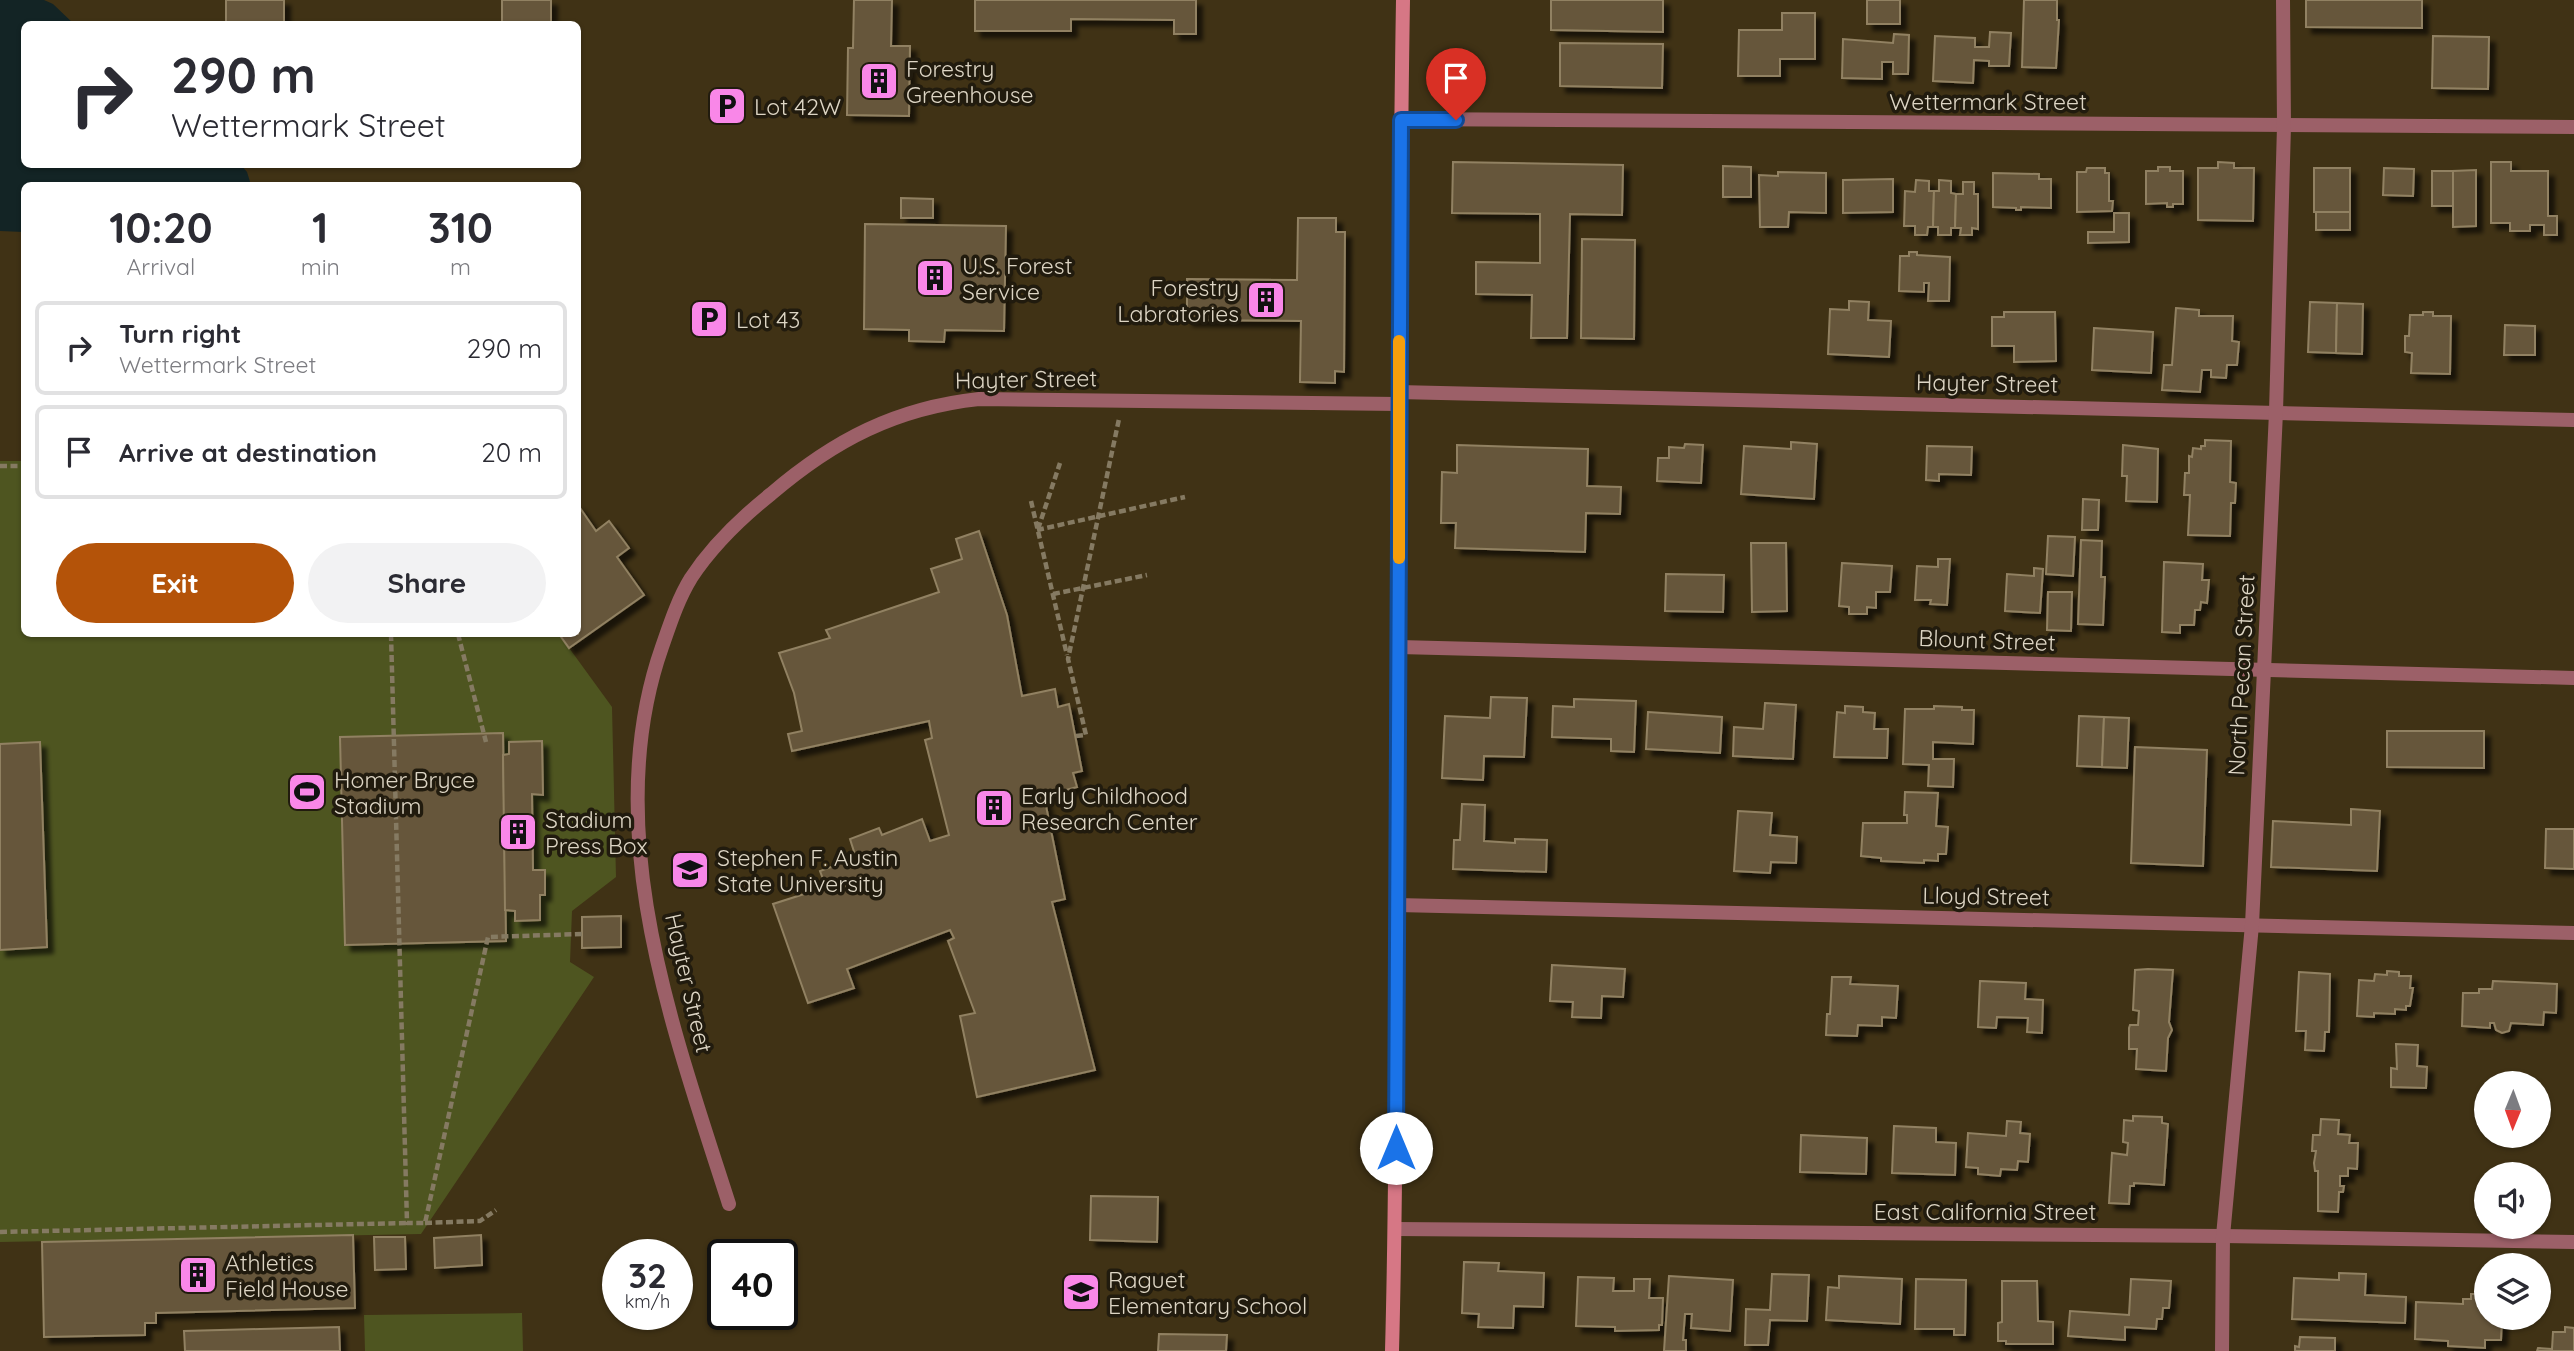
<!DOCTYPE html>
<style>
body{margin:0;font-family:Quicksand,sans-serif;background:#f2f2f3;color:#2b2b33;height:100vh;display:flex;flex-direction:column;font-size:26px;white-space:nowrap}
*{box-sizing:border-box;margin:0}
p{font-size:23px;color:#7c7c81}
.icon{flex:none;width:38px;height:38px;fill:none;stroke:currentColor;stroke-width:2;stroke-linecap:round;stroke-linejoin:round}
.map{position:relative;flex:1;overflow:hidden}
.details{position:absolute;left:21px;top:182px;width:560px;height:455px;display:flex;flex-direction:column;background:#fff;border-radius:10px;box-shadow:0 2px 5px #0004}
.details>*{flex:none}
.top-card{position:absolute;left:21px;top:21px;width:560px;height:147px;border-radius:10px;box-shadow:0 2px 5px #0004;background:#fff;color:#2b2b33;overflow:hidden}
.needle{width:46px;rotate:181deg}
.buttons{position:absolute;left:2474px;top:1071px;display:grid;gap:14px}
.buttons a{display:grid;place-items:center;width:77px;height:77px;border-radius:50%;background:#fff;box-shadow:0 2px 5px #0004;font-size:35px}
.speed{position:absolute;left:602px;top:1239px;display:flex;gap:14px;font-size:35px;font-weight:700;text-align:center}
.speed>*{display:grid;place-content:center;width:91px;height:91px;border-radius:50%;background:#fff;box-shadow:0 2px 5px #0004;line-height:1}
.speed small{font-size:18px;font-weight:400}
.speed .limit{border:4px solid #111;border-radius:10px;background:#fff;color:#111}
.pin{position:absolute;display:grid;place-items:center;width:60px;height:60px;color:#fff;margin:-72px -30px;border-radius:50% 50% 50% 0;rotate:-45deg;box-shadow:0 0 7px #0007}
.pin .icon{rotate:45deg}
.me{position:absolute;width:77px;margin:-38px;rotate:0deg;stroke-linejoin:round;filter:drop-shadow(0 0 5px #0008)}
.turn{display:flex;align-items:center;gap:24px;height:147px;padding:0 35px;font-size:32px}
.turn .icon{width:91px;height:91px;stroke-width:2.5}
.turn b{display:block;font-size:49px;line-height:60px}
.eta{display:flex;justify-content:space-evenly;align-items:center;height:119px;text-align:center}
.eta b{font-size:42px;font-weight:700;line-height:49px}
.button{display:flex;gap:14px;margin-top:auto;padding:14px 35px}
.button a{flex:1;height:80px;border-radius:42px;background:#b45309;color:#fff;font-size:28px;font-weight:700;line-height:80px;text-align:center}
.button a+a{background:#f2f2f3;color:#2b2b33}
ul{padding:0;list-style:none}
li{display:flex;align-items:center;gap:21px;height:94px;margin:0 14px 10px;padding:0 21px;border:4px solid #e1e1e2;border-radius:10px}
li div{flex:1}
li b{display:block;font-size:26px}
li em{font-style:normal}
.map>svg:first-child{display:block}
.green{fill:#4e5520}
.water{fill:#132425}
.building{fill:#66573a;stroke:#918162;stroke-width:2;filter:url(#shadow)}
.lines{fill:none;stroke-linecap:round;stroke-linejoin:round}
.path{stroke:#857a62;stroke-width:4.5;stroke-dasharray:7 3.5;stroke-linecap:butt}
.street{stroke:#9c6068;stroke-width:14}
.secondary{stroke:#d67785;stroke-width:14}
.route-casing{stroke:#114b97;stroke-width:18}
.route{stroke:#1a73e8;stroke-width:12}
.slow{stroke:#f59e0b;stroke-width:12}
.labels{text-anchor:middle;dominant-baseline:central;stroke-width:7;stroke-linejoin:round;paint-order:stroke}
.poi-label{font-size:23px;fill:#ddd5c4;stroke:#211b0e;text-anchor:start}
.street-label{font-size:23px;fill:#ddd5c4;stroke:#211b0e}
</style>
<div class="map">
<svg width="2574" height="1351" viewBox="0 0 2574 1351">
<defs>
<filter id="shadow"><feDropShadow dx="6" dy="6" stdDeviation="2" flood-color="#0009"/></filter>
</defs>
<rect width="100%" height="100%" fill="#403215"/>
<g class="green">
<path d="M0,461H24V634H559L612,707L616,877L572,911L570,962L594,977L421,1234L0,1242Z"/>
<path d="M522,1313L523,1351H365L364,1315Z"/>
</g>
<path class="water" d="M0,0H44L53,4L74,24H24V164L241,165L247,172L251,185L24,186V232L0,231Z"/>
<g class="building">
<rect x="226" y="0" width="58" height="24"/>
<rect x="502" y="0" width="49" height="24"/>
<path d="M854,0H892L891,46H910L909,116L847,115L848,48H853Z"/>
<path d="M975,0H1196V34H1174V20L1071,19V31H975Z"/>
<path d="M1551,0H1663V32L1551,30Z"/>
<rect x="1867" y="0" width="33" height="24"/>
<path d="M2024,0H2057V20H2059L2056,68L2022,67Z"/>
<path d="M2306,0H2422V28L2306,27Z"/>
<path d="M1782,13H1815V59H1780V76H1738L1739,30H1782Z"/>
<path d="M1990,32L2011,33L2009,66H1989V61L1974,60L1973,83L1933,81L1935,36L1975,38V47H1989Z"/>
<path d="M1894,34L1909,35L1908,74H1893V62H1882V79L1842,78L1843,39L1893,43Z"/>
<path d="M2433,36L2489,37L2488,89L2432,88Z"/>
<path d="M1560,43L1663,44L1662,88L1560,86Z"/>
<path d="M1453,162L1623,165L1622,215L1570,214L1567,338H1531L1532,295L1476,294V262L1540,263V214L1452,213Z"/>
<path d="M2218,162L2234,163V168H2254L2253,221L2198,220V168H2218Z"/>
<path d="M2491,162H2511V171H2548V216H2557V235H2544V225H2530V231H2510V223H2491Z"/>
<path d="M1723,166L1751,167V197H1723Z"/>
<path d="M2158,167H2170V171H2183V204H2173V207H2167V203L2146,204V171H2158Z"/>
<path d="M2087,168H2105V173H2109V201H2113L2112,211L2077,212V172H2086Z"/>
<rect x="2314" y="168" width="36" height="44"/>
<path d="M2384,168L2414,169L2413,196L2383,195Z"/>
<path d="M2476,170V226L2453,227V171Z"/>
<rect x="2432" y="171" width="21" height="35"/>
<path d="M1778,172L1826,173V213L1789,212L1788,227H1760L1759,175L1778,176Z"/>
<path d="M1993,173L2039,174V179H2051V208L2021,207V210H2016V208L1993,207Z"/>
<path d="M1893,179V212L1843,213V180Z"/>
<path d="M1916,180L1929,181V191H1934L1933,227H1928L1927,235H1915V226H1904L1905,191L1915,192Z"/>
<path d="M1939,180L1951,181V193L1956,194L1955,228H1951V235H1938V227H1933L1934,191H1939Z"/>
<path d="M1963,182H1974V194H1978V229L1972,228V235H1960L1961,228H1955L1956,194H1963Z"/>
<path d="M901,198L933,199V218H901Z"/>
<rect x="2316" y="212" width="34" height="18"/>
<path d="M2114,213H2129V242L2088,243V232H2114Z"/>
<path d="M1298,218H1336V232H1345L1344,372L1335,371V383L1300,382L1301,321L1187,320V279L1297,280Z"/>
<path d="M865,224L1006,226L1004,331L945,330L944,342L909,341V330L864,329Z"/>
<path d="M1582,239L1635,240L1634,339L1581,338Z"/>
<path d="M1909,252H1917V255L1950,257L1949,301H1928L1929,283H1924V292L1899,291L1900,256H1909Z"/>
<path d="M1849,301L1869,302L1868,320L1891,321L1889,357L1828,354L1830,309L1849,310Z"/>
<path d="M2310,302L2337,303L2336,353L2308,352Z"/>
<path d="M2337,303L2363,304L2362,354L2336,353Z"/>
<path d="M2176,308L2199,310V316H2233L2232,341L2239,342L2237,365H2227L2226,378L2211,377V370H2202L2200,392L2162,390L2164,365H2172Z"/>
<path d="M2004,312H2055L2056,361L2014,362V346H1992V317H2004Z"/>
<path d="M2423,312H2433V316H2451L2450,374L2411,373L2412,353L2405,352V336H2409L2410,315H2423Z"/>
<path d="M2505,325L2535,326V355H2504Z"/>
<path d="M2094,328L2153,332L2151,373L2092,370Z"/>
<path d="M2205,440L2231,441L2230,482L2236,483L2235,503H2231L2230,536L2188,535L2190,495H2184L2185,473H2189V456L2192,457L2193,448L2201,449V446H2205Z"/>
<path d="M1791,442L1817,444L1814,499L1741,494L1744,446L1791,449Z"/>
<path d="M1685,444L1703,445L1701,483L1657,481L1658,458H1669V447L1684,448Z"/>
<path d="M1457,445L1588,449L1587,486L1621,487L1620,514L1586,513L1585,552L1455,548L1456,523H1441L1442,472L1457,473Z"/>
<path d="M2123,445L2158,449L2157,502L2126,501L2127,476H2122Z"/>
<path d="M1927,446L1972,447L1971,475L1939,474V481L1926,480Z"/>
<path d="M2083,499L2099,500L2098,530H2082Z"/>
<path d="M578,505L596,531L609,521L629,548L617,557L644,595L569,648L559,634H578Z"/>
<path d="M979,531L1007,615L1022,696L1055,689L1058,707L1069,704L1082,771L1073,773L1077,787L1044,796L1065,899L1052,902L1095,1070L977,1097L960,1016L975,1013L948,941L954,938L950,930L847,969L854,988L808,1003L773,904L826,887L820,871L856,858L850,839L879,828L882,835L922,819L930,841L949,835L925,740L932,738L929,721L792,751L788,734L802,731L794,693L779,653L830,638L826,630L939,592L931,569L962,559L956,539Z"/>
<path d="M2048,536L2075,537L2073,576L2046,574Z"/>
<path d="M2081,540L2102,541L2101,577H2105L2103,625L2078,624Z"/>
<path d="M1751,543H1786L1787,611L1752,612Z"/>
<path d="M1938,559H1950L1947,605L1930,604L1931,600H1915L1917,566L1938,567Z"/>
<path d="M2164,562L2203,564L2202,580H2209L2207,603L2201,602L2200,610H2195L2194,625H2180V633L2162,632Z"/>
<path d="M1842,563L1892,566L1890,592H1876V608L1867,607V614H1849V607L1839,606Z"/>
<path d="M2034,568L2043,569L2040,613L2005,611L2007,574L2034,576Z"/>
<path d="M1666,574L1724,575L1723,612L1665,611Z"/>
<path d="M2048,592H2072L2071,631L2047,630Z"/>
<path d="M1491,697L1527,698L1524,757L1484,756L1483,780L1442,778L1445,716L1490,718Z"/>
<path d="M1574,699L1636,701L1634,752L1611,751V739L1552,737L1553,706L1574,707Z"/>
<path d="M1765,703L1796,705L1793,759L1733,756L1734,727L1763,729Z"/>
<path d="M1845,706L1863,707V712L1875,713L1874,729H1888L1887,758L1834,757L1837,712L1845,713Z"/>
<path d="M1934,706L1962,707V710H1974L1973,744L1933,742V759H1954L1953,787L1928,786L1929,765L1903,764L1905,709H1934Z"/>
<path d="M1648,712L1722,717L1720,753L1646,749Z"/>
<path d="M2079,716L2104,717L2102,767L2077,766Z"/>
<path d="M2104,717L2129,718L2127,768L2102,767Z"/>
<path d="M2387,731H2484V768L2387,767Z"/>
<path d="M503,733L506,941L345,945L340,737Z"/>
<path d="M542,741L543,795L532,794L533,870H545V895H540V920L515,921V911L505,910L503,755L509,754V742Z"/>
<path d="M40,742L47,947L0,950V744Z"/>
<path d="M2135,747L2207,750L2203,866L2131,863Z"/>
<path d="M1905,792L1938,793L1936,826L1948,827L1946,854H1938V861L1924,860V863L1881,861V858L1861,856L1863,823H1907V815H1904Z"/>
<path d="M1462,804L1485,805L1484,841L1515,843V839L1547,840L1546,872L1453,869L1454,840H1460Z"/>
<path d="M2351,809L2380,811L2377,871L2271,867L2273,821L2351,825Z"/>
<path d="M1738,811L1772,813L1770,835L1797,837L1796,863L1771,862L1770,873L1734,871Z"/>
<path d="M2546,829H2574V869L2545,868Z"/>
<path d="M621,916V947L582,948V917Z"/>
<path d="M1552,965L1625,969L1623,997L1602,996L1601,1018L1572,1017L1573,1002L1550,1001Z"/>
<path d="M2148,969L2173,970L2169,1022L2172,1030L2168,1038L2166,1071L2136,1069L2137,1049H2129V1028L2130,1025H2138L2139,1011L2133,1010L2135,970Z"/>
<path d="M2387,971L2399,972V976H2411L2410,988H2413L2410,1006H2406V1010L2395,1009V1014L2374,1013V1017L2357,1016L2359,980L2374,981L2375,974L2387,975Z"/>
<path d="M2299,972L2330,974L2329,1032H2325L2324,1051L2305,1050L2306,1031H2296Z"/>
<path d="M1832,977H1851L1850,984L1898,986L1896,1018L1882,1017V1026L1858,1025L1857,1036L1826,1035L1827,1014H1830Z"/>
<path d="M1980,981L2026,983L2025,999L2043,1000L2042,1033L2027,1032L2028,1018L1997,1017L1996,1028L1978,1027Z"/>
<path d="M2493,981L2557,984L2556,1013L2544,1012L2543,1025L2511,1023L2509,1031L2502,1033L2496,1030L2494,1023H2490V1028L2462,1026L2463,993H2479V989H2492Z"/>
<path d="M2396,1044L2418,1045L2417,1066L2427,1067L2426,1088L2391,1087V1068L2397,1069Z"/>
<path d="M2133,1116L2162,1117V1123L2168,1124L2164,1185L2134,1183V1186H2130L2129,1204L2109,1203L2112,1153L2127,1155L2128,1143L2123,1142L2124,1120L2133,1121Z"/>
<path d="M2321,1119L2339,1120L2338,1134L2350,1135L2349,1143H2358L2357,1169L2348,1168V1176H2340V1186H2344L2343,1192H2339L2338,1212L2318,1211V1171H2315L2314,1163L2316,1151H2312L2313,1135H2320Z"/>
<path d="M2007,1121L2021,1122L2020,1133L2030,1134L2028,1162L2018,1161L2017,1170L2001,1169L2000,1176L1978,1174V1168L1966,1167L1968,1133L2006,1136Z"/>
<path d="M1894,1126L1936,1128V1142L1956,1143L1955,1175L1892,1173Z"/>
<path d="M1801,1135L1867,1138L1866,1174L1800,1172Z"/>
<path d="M1091,1196L1158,1197L1157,1242L1090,1240Z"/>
<path d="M353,1235L355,1308L156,1313V1323H145V1335L44,1337L42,1242Z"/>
<path d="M481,1235L482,1265L435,1268L434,1238Z"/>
<path d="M374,1237H405L406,1269L375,1270Z"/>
<path d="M1464,1262L1499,1263L1498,1271L1544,1273L1543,1307L1514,1306L1513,1328L1478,1327L1479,1314L1462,1313Z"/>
<path d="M2339,1273L2366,1274L2365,1295L2406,1297L2405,1323L2292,1319L2294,1278L2339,1280Z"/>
<path d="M1772,1274L1809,1275L1807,1321L1770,1320L1768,1345H1745L1746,1309L1770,1310Z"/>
<path d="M1669,1276L1733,1280L1730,1331L1691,1328L1692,1314H1685L1683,1340H1686V1351H1664Z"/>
<path d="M1839,1276L1902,1279L1900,1324L1826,1320L1828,1287L1839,1288Z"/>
<path d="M1578,1277L1614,1278L1613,1291H1634V1279H1650L1649,1298H1663L1662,1325H1659V1330L1615,1331V1327L1576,1326Z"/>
<path d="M1916,1279L1966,1280L1965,1335H1954V1329H1915Z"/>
<path d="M2131,1279L2171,1281L2169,1308H2163L2162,1319H2157L2156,1329L2125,1327V1340L2068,1336L2070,1311L2129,1315Z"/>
<path d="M2002,1281H2037L2038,1321L2053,1322V1344H2006V1341H1998V1323L2002,1322Z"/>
<path d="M2471,1294H2487V1318H2502L2501,1340H2485V1348L2448,1346V1341L2415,1339L2416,1302L2463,1304V1299H2471Z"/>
<path d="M339,1327L340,1351H185L184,1331Z"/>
<path d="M2565,1327L2574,1328V1351H2537L2538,1348L2552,1349L2553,1332H2565Z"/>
<path d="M1159,1334L1227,1335L1226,1351H1158Z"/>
<path d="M2300,1337L2335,1338V1351H2295V1346L2299,1347Z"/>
</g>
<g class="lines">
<g class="path">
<path d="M0,466H24"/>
<path d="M1031,501L1067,655"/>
<path d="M1038,529L1060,463"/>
<path d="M1037,530L1185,497"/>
<path d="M1053,594L1147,575"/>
<path d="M391,634L407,1223H425L488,937L582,934"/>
<path d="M458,634L486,742"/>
<path d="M1076,736L1086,735L1068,659L1119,419"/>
<path d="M425,1223L480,1221L496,1210"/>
<path d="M0,1232L407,1223"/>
</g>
<g class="street">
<path d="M1401,119L2574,127"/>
<path d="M1398,392L2574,420"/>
<path d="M1399,647L2574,678"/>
<path d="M1397,905L2574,933"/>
<path d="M729,1204C673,1029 598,829 662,647C670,624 678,599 691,578C712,546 741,518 771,494C834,440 896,408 979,399L1398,404"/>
<path d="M1395,1229L2223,1236L2574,1242"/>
<path d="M2222,1351L2223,1236L2252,925L2264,670L2276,412L2284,126L2283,0"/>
</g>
<path class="secondary" d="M1392,1351C1396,1204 1396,1057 1397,910C1399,606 1398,303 1403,0"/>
</g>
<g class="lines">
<defs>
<path id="route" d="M1396,1148L1401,120H1456"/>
</defs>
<use href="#route" class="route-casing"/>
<use href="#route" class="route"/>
<path class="slow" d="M1399,558V341"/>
</g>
<defs>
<symbol id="building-square" viewBox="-11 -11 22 22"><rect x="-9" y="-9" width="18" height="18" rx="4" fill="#f987e8" stroke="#211b0e"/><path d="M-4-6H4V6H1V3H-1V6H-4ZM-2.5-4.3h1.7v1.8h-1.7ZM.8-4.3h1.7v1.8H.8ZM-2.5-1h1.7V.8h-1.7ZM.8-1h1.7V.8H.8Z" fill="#111"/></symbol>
<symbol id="parking-square" viewBox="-11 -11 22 22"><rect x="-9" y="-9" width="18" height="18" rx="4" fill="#f987e8" stroke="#211b0e"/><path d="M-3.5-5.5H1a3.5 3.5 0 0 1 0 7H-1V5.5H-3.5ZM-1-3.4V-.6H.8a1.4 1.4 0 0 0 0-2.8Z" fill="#111"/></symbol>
<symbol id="stadium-square" viewBox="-11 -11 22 22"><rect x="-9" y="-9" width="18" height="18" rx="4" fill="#f987e8" stroke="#211b0e"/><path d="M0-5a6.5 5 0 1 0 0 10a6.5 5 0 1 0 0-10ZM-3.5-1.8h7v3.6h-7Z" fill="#111"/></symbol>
<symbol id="university-square" viewBox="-11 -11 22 22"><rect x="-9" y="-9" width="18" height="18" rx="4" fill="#f987e8" stroke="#211b0e"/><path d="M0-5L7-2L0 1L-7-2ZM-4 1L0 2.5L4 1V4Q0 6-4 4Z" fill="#111"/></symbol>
<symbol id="school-square" viewBox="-11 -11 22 22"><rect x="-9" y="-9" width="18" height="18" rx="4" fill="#f987e8" stroke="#211b0e"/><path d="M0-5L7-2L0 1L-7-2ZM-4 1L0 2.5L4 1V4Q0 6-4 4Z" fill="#111"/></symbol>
</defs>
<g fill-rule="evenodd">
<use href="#building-square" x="857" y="59" width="44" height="44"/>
<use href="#parking-square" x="705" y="84" width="44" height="44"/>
<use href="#building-square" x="913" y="256" width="44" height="44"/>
<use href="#building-square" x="1244" y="278" width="44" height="44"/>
<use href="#parking-square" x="687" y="297" width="44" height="44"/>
<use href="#stadium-square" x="285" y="770" width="44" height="44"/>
<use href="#building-square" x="972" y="786" width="44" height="44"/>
<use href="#building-square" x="496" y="810" width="44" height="44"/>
<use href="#university-square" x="668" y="848" width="44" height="44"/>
<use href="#building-square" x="176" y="1253" width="44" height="44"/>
<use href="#school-square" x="1059" y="1270" width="44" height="44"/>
</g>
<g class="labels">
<g class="poi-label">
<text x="906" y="68">Forestry<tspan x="906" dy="26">Greenhouse</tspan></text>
<text x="754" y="106">Lot 42W</text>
<text x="962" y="265">U.S. Forest<tspan x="962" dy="26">Service</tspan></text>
<text x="1239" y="287" text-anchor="end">Forestry<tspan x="1239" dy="26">Labratories</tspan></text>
<text x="736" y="319">Lot 43</text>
<text x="334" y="779">Homer Bryce<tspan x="334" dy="26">Stadium</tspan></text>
<text x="1021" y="795">Early Childhood<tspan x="1021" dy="26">Research Center</tspan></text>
<text x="545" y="819">Stadium<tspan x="545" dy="26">Press Box</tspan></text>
<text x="717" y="857">Stephen F. Austin<tspan x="717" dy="26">State University</tspan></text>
<text x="225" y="1262">Athletics<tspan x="225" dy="26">Field House</tspan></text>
<text x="1108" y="1279">Raguet<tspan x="1108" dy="26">Elementary School</tspan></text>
</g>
<g class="street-label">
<text x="1988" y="101">Wettermark Street</text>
<text transform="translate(1026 379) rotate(-1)">Hayter Street</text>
<text transform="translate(1987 383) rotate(1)">Hayter Street</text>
<text transform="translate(1987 640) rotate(2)">Blount Street</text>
<text transform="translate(2241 675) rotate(-87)">North Pecan Street</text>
<text transform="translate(1986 896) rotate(1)">Lloyd Street</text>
<text transform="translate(689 983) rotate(77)">Hayter Street</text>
<text x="1985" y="1211">East California Street</text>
</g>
</g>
</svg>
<div class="buttons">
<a><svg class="needle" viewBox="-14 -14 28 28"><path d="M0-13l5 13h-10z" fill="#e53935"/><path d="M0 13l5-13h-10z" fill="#7c7c81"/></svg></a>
<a><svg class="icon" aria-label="sound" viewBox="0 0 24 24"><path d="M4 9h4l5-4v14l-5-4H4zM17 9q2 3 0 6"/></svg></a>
<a><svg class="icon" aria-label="layers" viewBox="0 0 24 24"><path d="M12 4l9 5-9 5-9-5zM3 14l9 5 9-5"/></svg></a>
</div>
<div class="speed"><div>32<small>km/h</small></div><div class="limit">40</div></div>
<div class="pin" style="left:1456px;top:120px;background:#d93025"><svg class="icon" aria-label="arrive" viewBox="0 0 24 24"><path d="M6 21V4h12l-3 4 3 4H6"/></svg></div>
<svg class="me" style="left:1396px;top:1148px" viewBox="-20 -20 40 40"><circle r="19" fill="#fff"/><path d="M0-13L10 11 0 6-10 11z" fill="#1a73e8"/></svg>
<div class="top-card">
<div class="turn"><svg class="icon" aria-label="right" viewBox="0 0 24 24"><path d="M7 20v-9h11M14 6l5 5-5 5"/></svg><div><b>290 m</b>Wettermark Street</div></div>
</div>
<section class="details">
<div class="eta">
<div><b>10:20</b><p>Arrival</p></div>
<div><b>1</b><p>min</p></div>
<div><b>310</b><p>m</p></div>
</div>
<ul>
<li><svg class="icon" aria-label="right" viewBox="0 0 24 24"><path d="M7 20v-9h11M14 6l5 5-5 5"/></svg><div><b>Turn right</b><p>Wettermark Street</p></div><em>290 m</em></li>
<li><svg class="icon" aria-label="arrive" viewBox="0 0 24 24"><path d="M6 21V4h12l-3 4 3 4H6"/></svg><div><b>Arrive at destination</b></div><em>20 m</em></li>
</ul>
<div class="button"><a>Exit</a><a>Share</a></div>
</section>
</div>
